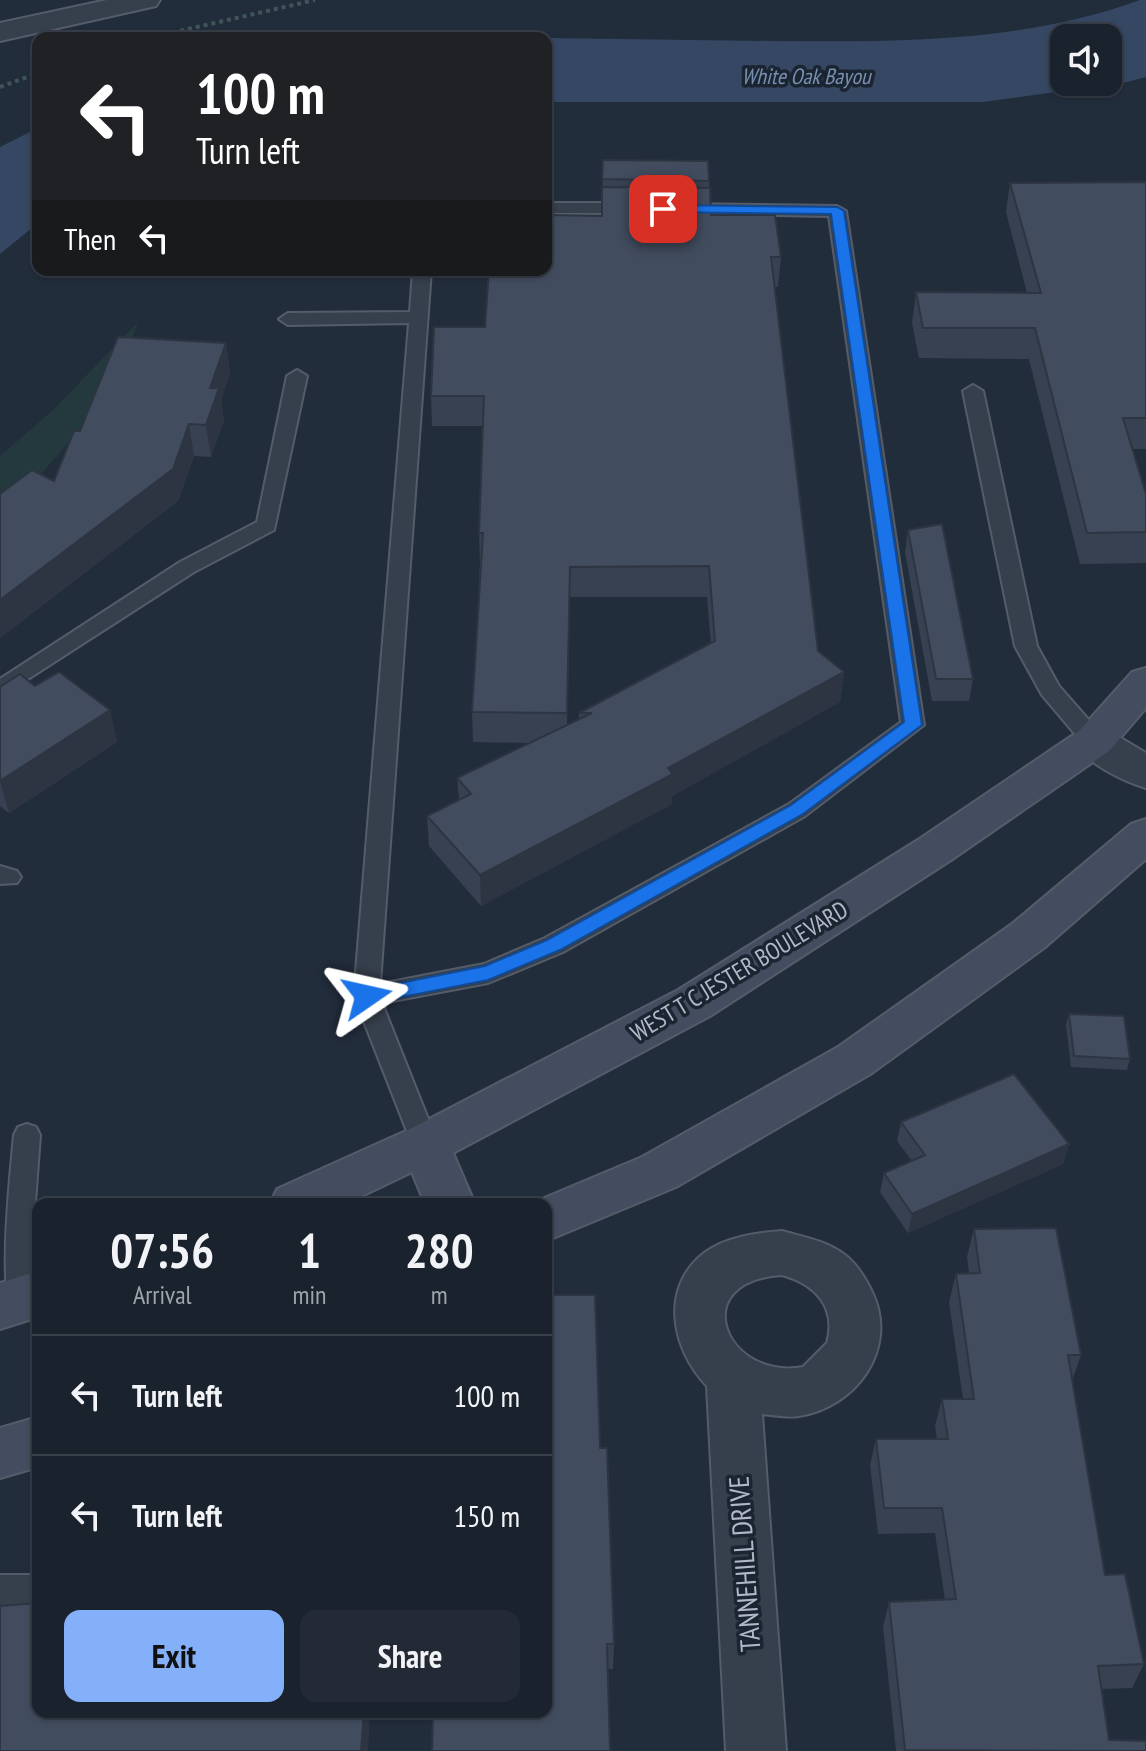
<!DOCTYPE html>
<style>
body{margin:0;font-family:"PT Sans Narrow",sans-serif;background:#232a35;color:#f1f3f6;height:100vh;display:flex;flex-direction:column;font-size:30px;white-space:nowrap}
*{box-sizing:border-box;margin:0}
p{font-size:26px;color:#9fa4aa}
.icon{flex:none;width:44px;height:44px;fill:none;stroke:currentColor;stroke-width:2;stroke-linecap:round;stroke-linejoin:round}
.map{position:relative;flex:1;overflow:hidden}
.panel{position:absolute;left:32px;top:1198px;width:520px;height:520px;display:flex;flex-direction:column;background:#1a222d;border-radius:16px;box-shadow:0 2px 6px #0004,0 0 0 2px #383f49}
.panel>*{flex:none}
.top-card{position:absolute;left:32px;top:32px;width:520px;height:244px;border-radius:16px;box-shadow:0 2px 6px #0004,0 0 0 2px #383f49;background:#202124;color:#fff;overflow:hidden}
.tools{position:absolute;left:1050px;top:24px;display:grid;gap:16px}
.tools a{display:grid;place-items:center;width:72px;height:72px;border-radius:16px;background:#1a222d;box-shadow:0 2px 6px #0004,0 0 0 2px #383f49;font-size:40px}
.pin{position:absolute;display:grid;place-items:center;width:68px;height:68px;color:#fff;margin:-34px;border-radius:16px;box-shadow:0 4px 12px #0006}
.me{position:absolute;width:88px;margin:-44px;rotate:79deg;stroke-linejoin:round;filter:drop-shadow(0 0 6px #0008)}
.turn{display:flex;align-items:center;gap:28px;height:168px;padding:0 32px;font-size:36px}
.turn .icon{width:104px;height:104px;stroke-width:2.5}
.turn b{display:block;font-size:56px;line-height:68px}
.then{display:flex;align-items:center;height:76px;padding:0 32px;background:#0003;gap:16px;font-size:30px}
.eta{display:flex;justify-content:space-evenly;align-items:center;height:136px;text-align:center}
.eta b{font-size:48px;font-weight:600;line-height:56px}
.primary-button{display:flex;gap:16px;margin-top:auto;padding:16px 32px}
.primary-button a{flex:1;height:92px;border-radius:16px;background:#84b0fa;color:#111;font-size:32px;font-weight:600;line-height:92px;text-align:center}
.primary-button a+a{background:#232a35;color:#f1f3f6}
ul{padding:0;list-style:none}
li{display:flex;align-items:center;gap:24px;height:120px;padding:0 32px;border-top:2px solid #383f49}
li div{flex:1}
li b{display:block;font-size:30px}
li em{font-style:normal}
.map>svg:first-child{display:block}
.green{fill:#24393d}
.water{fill:#354763;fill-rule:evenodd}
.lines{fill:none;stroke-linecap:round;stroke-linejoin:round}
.service-casing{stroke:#545c6a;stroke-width:4}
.minor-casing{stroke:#545c6a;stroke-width:4}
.tertiary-casing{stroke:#545c6a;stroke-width:4}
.secondary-casing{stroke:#545c6a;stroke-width:4}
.path{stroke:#3f5557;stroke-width:4;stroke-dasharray:4 4;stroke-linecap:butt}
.service{fill:#363f4c;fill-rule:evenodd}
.minor{fill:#363f4c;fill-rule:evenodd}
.tertiary{fill:#363f4c;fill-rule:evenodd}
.secondary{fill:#444d5f;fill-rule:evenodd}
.wall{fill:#384151;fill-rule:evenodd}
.shaded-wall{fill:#2e3542}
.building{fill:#414c5e;stroke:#2e3542;stroke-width:2}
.route{fill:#1a73e8;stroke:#114b97;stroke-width:2}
.labels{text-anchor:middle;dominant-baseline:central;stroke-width:7;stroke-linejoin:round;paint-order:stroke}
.far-water-label{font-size:22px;font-style:italic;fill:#788fb0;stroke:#1b2431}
.street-label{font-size:24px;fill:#b1b9c8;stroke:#1b2431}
.near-street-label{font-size:28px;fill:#b1b9c8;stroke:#1b2431}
</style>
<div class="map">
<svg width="1146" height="1751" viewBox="0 0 1146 1751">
<rect width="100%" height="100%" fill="#222d3c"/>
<path class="green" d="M138,322C111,400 60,459 0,513V456L51,412Z"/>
<g class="water">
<path d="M1140,0H1146V77L1127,82L983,102H546V38C621,39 697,40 772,41C896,42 1022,43 1140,0ZM1108,38V82H1064V38Z"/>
<path d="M38,128V223L0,254V147Z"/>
</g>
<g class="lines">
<defs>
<g id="service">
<path d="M546,203H632L641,208L632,213H546Z"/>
<path d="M680,204L837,206L846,211L924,725L805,816L563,952L488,983L382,1003L438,1144L434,1152L425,1155L416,1152L412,1144L354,996L409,323L288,325L279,319L288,313L410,312L413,270H431L380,984L484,964L545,938L789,804L901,722L829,216L674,213L671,209Z"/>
<path d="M297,370L307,376L274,530L194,572L0,697V679L180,562L257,522L287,376Z"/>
<path d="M973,385L983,391L1037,646L1059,686L1102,735L1105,741L1102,747H1086L1042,695L1015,646L963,391Z"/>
<path d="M0,866L17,871L21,877L17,883L0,884Z"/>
<path d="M27,1124L36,1127L40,1135L31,1257L34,1300L30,1309L20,1312L10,1309C0,1273 10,1177 14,1135L18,1127Z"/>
<rect x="0" y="1575" width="38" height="30"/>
</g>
<g id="minor">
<path d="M1094,726L1109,731L1146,753V788C1122,781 1086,763 1073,741L1079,731Z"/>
<path d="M782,1231C803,1237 827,1241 845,1255C858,1265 866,1279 873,1294C898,1350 856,1407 799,1416C787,1418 774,1415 762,1414L786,1751H726L707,1386C672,1350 659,1288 704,1253C726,1237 756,1233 782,1231ZM782,1275C815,1284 837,1307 827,1343L803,1367C726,1381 684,1281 782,1275Z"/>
</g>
<path id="tertiary" d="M107,0H160L156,6L0,41V23Z"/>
<g id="secondary">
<path d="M1146,668V708L1109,751L951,860L710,1016L453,1153L475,1204H425L412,1172L345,1204H270L277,1189L408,1130L678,990L921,838L1079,731L1132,672Z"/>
<path d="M1146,819V859L1044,948L872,1073L676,1187L546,1241V1204H530L642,1157L838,1047L1012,924L1131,824Z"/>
<path d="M38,1271V1317L0,1329V1283Z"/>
<path d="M38,1417V1467L0,1478V1428Z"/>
</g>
</defs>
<use href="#service" class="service-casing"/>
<use href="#minor" class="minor-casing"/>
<use href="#tertiary" class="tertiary-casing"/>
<use href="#secondary" class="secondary-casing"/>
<g class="path">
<path d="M149,38L315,0"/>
<path d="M0,87L38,73"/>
</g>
<use href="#service" class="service"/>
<use href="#minor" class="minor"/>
<use href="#tertiary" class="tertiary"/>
<use href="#secondary" class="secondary"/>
</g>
<g class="wall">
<path d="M603,160L709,181L711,215L781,257L778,287H774L818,651L844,672L840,702L672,796V804L481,906L429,846L427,816L459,800L457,778L530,743L473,742L472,712L480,563L479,533L483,426H432L431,396L602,216ZM570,597H707L711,644L579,713V719L567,725Z"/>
<path d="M1146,182V449H1132L1146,494V563L1080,564L1029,359L919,358L912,323L916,292L1027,293L1006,212L1010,183Z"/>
<path d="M226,343L230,374L221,400L224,420L211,457L194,456L178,501L0,638V494L54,481L80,431Z"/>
<path d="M908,530L973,679L969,701H932L905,552Z"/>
<path d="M35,686L110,710L117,742L9,813L0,806V687Z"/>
<path d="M1069,1014L1130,1059L1127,1070L1071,1067L1066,1025Z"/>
<path d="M901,1122L1069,1144L1063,1164L908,1233L880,1192L884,1173L912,1161L897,1141Z"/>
<path d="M974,1229L1081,1355L1072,1381L1105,1575L1144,1664L1132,1688L1101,1689L1109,1740L1146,1751H896L883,1627L889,1602L945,1600L935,1533L878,1534L870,1465L876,1439H937L935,1426L942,1399H963L949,1302L956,1274L969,1273L967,1257Z"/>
<path d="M600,1448L614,1644L613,1669H608Z"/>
</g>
<g class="shaded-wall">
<path d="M226,343L230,374L221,400L224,420L211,457L206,425L210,388Z"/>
<path d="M189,424L194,456L178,501L0,638V600Z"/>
<path d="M844,672L840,702L672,796V804L481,906L480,875L668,768Z"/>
<path d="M110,710L117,742L9,813L0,781Z"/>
<path d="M1069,1144L1063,1164L908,1233L912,1214Z"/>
<path d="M364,1712H370L368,1751H361Z"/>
</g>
<g class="building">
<path d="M603,160L708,161L709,181L602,179Z"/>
<path d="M1146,182V418H1123L1146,494V532L1087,533L1035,328H923L916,292L1041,293L1010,183Z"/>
<path d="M602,187L710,188L711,215H775L781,257H771L818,651L844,672L668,768L673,774L480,875L427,816L471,794L457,778L592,713H579L715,641L709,566L570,567L567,713L472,712L483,533H479L484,396H431L434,327H485L489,270H546V215L602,216Z"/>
<path d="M118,337L226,343L210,388H219L206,425L189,424L173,469L0,600V494L32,470L54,481L74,431H80Z"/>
<path d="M942,524L973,679H936L908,530Z"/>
<path d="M59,672L110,710L0,781V687L20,674L35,686Z"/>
<path d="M1069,1014L1124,1016L1130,1059L1074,1056Z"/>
<path d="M1014,1074L1069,1144L912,1214L884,1173L925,1155L901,1122Z"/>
<path d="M1056,1228L1081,1355H1068L1105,1575L1125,1574L1144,1664L1098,1666L1109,1740L1146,1741V1751L905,1750L889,1602L956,1599L942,1508H884L876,1439H948L942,1399H974L956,1274L980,1273L974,1229Z"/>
<path d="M546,1295H595L600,1448H607L614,1644H607L610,1751H432L433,1712H546Z"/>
<path d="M38,1603V1712H364L361,1751H0V1606Z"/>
</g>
<path class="route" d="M663,205L837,207L844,211L922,725L803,814L560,950L488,980L367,1004L360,1001V991L485,966L547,940L791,805L904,722L831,214L658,212L656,209Z"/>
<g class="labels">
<g class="far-water-label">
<text x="806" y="76">White Oak Bayou</text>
</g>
<g class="street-label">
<text transform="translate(739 971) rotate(-31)">WEST T C JESTER BOULEVARD</text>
</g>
<g class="near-street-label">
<text transform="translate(744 1564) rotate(-94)">TANNEHILL DRIVE</text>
</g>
</g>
</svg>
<div class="tools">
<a><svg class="icon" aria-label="sound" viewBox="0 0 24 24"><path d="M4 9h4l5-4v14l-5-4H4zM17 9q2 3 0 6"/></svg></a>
</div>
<div class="pin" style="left:663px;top:209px;background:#d93025"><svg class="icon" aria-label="arrive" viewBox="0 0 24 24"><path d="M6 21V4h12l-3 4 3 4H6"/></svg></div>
<svg class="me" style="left:367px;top:996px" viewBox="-20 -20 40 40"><path d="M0-17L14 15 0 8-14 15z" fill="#1a73e8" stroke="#fff" stroke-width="4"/></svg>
<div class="top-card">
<div class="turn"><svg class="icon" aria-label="left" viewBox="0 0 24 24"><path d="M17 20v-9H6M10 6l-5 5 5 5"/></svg><div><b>100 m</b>Turn left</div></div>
<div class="then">Then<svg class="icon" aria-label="left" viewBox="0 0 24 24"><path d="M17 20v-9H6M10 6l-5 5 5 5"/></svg></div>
</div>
<section class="panel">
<div class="eta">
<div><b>07:56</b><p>Arrival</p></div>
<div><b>1</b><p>min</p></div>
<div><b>280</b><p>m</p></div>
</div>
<ul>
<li><svg class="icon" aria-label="left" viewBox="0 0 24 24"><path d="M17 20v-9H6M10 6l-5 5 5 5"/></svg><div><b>Turn left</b></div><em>100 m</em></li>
<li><svg class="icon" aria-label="left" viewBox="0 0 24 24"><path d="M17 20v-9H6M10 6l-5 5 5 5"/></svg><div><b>Turn left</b></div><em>150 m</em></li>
</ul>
<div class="primary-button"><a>Exit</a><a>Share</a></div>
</section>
</div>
